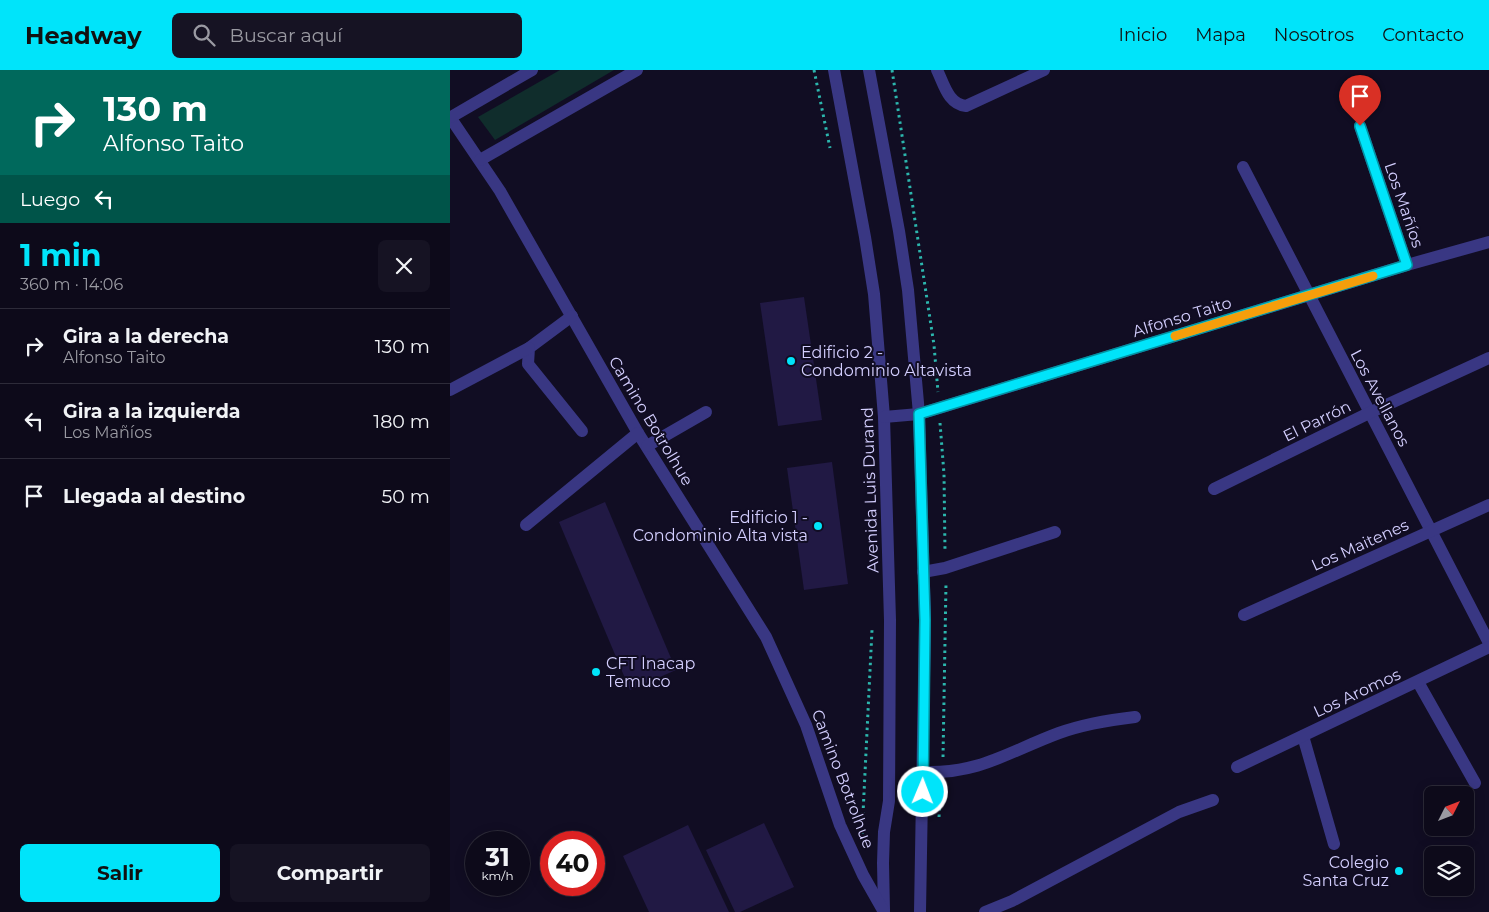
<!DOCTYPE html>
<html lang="es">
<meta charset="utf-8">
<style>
body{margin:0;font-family:Montserrat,sans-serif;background:#161323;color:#f1f3f6;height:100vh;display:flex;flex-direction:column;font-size:19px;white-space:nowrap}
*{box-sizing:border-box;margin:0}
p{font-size:16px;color:#9a9aa2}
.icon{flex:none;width:28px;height:28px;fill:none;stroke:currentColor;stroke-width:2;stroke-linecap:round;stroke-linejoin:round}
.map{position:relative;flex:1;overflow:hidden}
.sheet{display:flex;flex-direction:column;background:#0d0a1a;width:450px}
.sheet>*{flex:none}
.hud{background:#00695c;color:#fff;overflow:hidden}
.needle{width:32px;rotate:48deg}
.controls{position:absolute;left:974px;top:716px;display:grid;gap:10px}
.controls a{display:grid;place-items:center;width:50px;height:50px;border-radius:8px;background:#0d0a1a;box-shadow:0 2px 12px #0003,0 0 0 1px #2d2b39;font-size:25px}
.speed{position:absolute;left:15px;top:761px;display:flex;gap:10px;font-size:25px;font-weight:700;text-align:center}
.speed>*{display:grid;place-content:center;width:65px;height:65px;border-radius:50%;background:#0d0a1a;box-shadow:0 2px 12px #0003,0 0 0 1px #2d2b39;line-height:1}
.speed small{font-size:12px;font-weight:400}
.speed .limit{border:8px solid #d22;background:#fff;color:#111}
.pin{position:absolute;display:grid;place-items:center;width:42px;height:42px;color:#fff;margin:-51px -21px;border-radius:50% 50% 50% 0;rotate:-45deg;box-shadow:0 0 5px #0007}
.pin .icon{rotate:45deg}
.me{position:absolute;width:55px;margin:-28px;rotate:1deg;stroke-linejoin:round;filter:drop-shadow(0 0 4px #0008)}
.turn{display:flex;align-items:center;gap:18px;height:105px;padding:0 20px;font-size:22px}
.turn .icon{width:65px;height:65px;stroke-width:2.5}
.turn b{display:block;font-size:35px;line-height:42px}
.then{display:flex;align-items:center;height:48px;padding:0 20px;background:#0003;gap:10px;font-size:19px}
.round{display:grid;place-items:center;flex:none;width:52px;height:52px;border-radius:8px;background:#161323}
.summary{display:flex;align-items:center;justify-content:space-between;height:85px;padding:0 20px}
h1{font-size:30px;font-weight:700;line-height:38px;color:#00e4fa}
.button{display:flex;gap:10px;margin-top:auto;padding:10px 20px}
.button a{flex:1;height:58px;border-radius:8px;background:#00e4fa;color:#111;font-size:20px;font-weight:700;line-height:58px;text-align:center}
.button a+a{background:#161323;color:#f1f3f6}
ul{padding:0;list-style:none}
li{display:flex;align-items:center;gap:15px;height:75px;padding:0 20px;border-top:1px solid #2d2b39}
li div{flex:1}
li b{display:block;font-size:19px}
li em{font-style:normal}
header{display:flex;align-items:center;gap:30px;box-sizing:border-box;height:70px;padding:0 25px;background:#00e4fa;color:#111}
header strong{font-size:24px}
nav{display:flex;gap:28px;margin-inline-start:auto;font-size:18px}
.search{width:350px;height:45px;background:#161323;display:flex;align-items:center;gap:12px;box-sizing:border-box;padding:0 18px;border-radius:8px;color:#9a9aa2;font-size:19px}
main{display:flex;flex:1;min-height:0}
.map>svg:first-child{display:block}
.green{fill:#102d2c}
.building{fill:#211944}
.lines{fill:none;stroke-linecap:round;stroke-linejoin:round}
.path{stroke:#2cb6ad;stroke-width:3;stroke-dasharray:2.5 4;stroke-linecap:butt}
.minor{stroke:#393783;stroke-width:12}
.route-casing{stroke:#0094a2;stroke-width:12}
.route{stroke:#00e4fa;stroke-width:9}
.slow{stroke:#f59e0b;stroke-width:9}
.poi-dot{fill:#00e4fa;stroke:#110d23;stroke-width:2}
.labels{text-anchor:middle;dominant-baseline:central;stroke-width:4;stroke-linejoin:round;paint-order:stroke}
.street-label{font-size:16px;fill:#d4cfff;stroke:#110d23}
.poi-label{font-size:16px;fill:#d4cfff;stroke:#110d23;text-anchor:start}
</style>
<header>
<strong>Headway</strong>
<div class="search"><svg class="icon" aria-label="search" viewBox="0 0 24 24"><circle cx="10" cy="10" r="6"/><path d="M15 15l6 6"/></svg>Buscar aquí</div>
<nav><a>Inicio</a><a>Mapa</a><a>Nosotros</a><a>Contacto</a></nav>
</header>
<main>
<section class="sheet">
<div class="hud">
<div class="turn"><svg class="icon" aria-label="right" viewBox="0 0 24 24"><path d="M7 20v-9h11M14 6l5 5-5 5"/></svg><div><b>130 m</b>Alfonso Taito</div></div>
<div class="then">Luego<svg class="icon" aria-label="left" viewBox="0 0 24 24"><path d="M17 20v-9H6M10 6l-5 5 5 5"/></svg></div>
</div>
<div class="summary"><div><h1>1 min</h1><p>360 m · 14:06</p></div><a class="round"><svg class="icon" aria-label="close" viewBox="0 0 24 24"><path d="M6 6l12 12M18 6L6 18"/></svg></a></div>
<ul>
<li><svg class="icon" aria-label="right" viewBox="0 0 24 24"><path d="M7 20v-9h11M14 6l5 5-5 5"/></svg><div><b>Gira a la derecha</b><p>Alfonso Taito</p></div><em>130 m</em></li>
<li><svg class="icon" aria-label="left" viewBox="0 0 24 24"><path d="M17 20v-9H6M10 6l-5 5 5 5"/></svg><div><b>Gira a la izquierda</b><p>Los Mañíos</p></div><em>180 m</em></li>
<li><svg class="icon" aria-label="arrive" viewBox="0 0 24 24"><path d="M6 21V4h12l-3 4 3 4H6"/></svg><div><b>Llegada al destino</b></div><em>50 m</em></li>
</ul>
<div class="button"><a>Salir</a><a>Compartir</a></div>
</section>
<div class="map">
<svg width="1039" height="842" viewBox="0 0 1039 842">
<rect width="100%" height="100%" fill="#110d23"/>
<path class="green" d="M110,0H164L45,70L28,47Z"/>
<g class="building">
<path d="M354,227L372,350L328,356L310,233Z"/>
<path d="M382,392L398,514L354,520L337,398Z"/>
<path d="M155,432L226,600L180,620L109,452Z"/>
<path d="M314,753L344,817L290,842H285L256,780Z"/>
<path d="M238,755L279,842H199L173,786Z"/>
</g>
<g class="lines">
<g class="path">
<path d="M364,0L380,78"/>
<path d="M442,0L484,275L488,322"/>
<path d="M490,353L494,404L495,482"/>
<path d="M493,687L496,513"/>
<path d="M489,747L491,716"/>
<path d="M412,764L422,560"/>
</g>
<g class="minor">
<path d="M384,0L415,167L424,224L434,347L440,550L439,731L434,762L433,793L434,840"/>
<path d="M419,0L449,161L458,220L469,344L475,550L470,842"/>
<path d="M487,0C494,14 498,34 516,36L594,0"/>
<path d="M0,47L50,121L188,363L316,567L356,655L390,755L413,805L434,842"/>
<path d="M1,47L82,0"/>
<path d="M910,56L957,195"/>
<path d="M30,90L187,0"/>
<path d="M793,97L1039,573"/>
<path d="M122,246L79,278L78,294L132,361"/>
<path d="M0,320L79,278"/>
<path d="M434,347L469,344L489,338L957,195L1039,172"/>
<path d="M197,376L256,342"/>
<path d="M764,419L919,343L1039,288"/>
<path d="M76,455L188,363"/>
<path d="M473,502L495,498L605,462"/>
<path d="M794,545L1039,435"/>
<path d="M968,612L1025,713"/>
<path d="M853,666L884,774"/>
<path d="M787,697L1039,577"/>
<path d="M474,702C530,704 560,681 609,663C634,654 659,650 685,647"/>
<path d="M535,842L562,831L729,742L763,730"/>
</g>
</g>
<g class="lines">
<defs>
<path id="route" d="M473,722L475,550L469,344L957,195L910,56"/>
</defs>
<use href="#route" class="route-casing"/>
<use href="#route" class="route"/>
<path class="slow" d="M725,266L923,206"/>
</g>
<g class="poi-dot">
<circle cx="341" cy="291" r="5"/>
<circle cx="368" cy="456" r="5"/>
<circle cx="146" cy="602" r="5"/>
<circle cx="949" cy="801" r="5"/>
</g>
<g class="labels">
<g class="street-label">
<text transform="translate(954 135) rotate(71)">Los Mañíos</text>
<text transform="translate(732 247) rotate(-17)">Alfonso Taito</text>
<text transform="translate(930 328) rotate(62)">Los Avellanos</text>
<text transform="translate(201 351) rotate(59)">Camino Botrolhue</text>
<text transform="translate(867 351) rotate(-26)">El Parrón</text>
<text transform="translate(420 420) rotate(-92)">Avenida Luis Durand</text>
<text transform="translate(910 475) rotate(-24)">Los Maitenes</text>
<text transform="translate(907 623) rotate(-25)">Los Aromos</text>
<text transform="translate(393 709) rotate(69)">Camino Botrolhue</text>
</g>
<g class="poi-label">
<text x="351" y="282">Edificio 2 -<tspan x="351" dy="18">Condominio Altavista</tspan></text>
<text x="358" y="447" text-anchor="end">Edificio 1 -<tspan x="358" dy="18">Condominio Alta vista</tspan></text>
<text x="156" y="593">CFT Inacap<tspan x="156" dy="18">Temuco</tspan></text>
<text x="939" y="792" text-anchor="end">Colegio<tspan x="939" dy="18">Santa Cruz</tspan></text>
</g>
</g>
</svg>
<div class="controls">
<a><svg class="needle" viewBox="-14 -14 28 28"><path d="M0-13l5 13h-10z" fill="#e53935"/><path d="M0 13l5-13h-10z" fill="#9a9aa2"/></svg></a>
<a><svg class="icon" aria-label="layers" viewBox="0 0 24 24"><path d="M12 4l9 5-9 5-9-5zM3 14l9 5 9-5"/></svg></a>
</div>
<div class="speed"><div>31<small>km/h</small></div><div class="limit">40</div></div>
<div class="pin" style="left:910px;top:56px;background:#d93025"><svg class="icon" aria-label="arrive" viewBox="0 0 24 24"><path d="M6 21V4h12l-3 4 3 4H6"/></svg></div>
<svg class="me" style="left:473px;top:722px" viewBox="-20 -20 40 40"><circle r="17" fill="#00e4fa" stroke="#fff" stroke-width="3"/><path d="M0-11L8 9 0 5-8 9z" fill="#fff"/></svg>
</div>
</main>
